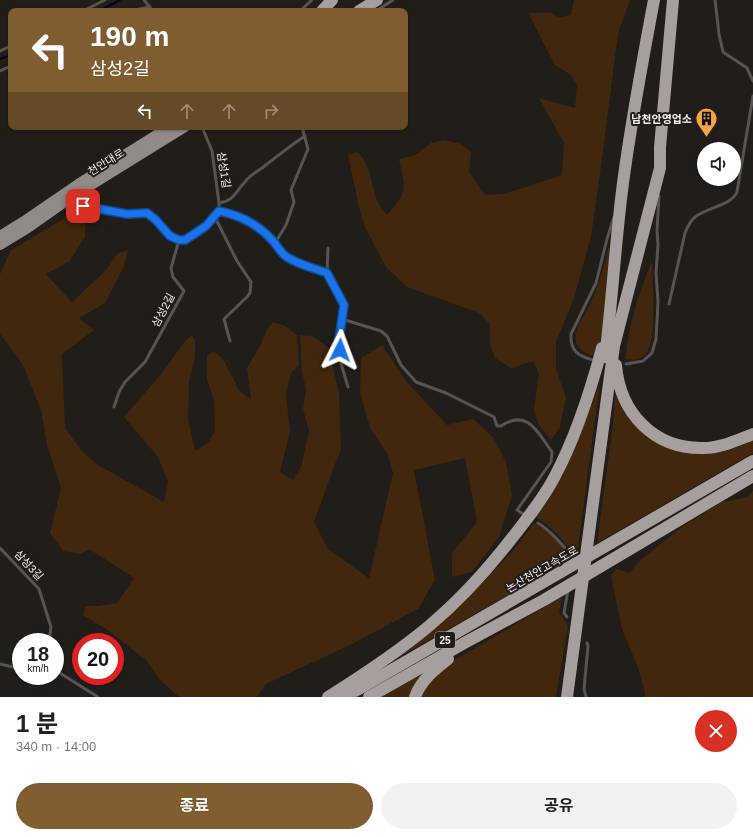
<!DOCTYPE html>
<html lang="ko">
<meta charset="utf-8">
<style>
body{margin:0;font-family:Arial,"Noto Sans KR",sans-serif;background:#f2f2f2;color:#222;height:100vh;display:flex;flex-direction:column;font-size:15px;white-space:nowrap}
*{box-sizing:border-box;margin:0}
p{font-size:13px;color:#767676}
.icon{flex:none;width:22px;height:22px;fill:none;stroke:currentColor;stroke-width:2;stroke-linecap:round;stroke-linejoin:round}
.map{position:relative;height:697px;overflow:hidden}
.details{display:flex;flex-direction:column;background:#fff;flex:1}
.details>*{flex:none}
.hud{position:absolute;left:8px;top:8px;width:400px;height:122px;border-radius:8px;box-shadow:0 1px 3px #0004;background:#805c31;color:#fff;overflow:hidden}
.fabs{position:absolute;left:697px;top:142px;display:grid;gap:8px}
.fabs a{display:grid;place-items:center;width:44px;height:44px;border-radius:50%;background:#fff;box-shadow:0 1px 3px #0004;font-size:20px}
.speed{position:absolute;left:12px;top:633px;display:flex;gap:8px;font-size:20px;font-weight:700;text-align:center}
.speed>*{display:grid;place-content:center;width:52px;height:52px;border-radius:50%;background:#fff;box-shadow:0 1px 3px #0004;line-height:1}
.speed small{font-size:10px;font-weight:400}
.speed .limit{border:6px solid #d22;background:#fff;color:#111}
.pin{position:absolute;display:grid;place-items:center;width:34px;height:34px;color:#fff;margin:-17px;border-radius:8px;box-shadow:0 2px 6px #0006}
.me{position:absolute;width:44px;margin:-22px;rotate:3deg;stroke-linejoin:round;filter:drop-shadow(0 0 3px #0008)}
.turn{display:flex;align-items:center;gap:14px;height:84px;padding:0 16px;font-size:18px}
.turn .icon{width:52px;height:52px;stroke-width:2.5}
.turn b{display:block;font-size:28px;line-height:34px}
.lanes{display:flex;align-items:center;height:38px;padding:0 16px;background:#0003;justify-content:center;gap:20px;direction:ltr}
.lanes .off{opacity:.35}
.round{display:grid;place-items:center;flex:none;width:42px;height:42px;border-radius:21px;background:#f2f2f2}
.overview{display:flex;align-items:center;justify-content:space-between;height:68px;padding:0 16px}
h1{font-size:24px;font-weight:700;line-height:30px}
.action{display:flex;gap:8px;margin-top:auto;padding:8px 16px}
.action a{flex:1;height:46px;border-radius:24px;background:#805c31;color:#fff;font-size:16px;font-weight:700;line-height:46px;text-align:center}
.action a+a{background:#f2f2f2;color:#222}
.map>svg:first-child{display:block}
.green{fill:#40270d}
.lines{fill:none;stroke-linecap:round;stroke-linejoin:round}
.stream{stroke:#00002b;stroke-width:2}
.lane{stroke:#575453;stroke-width:3}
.primary{stroke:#908a88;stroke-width:10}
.highway{stroke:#a69f9d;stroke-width:12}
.route-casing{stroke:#114b97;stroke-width:10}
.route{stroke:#1a73e8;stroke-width:7}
.labels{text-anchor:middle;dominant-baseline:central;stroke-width:4;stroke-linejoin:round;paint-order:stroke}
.shield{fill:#211d19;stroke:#b4b1ae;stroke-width:1}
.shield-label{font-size:10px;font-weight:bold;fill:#f3f1ee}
.poi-label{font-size:11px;font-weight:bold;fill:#f3f1ee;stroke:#211d19;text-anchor:end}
.street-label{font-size:11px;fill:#f3f1ee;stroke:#211d19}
</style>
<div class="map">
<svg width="753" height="697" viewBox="0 0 753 697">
<rect width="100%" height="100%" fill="#211d19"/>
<g class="green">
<path d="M574,0H630L618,33L603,152L591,237L574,298L556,342V369L566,397L560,427L551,440L538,424L534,409L539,374L534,362L525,363L512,369L495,358L490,344V324L479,313L407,287L386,267L365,227L359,207L348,155L357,152C372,164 370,185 378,202C380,207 384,211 387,215C409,191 405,189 399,159L415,155L431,143L444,140L461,144L471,152L469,172L485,195L504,194L562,175L564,143L539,98L575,108L577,85L571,75L555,65L528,13H552L558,18L571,15Z"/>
<path d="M80,212L86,217L85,237L70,261L46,274L72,302L106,270L117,254L128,250L124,266L105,303L79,318L94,330L62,354L65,428L82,451L98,465L164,502L168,482L158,457L124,417L162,373L185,341L192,335L195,340V357L189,381L188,420L195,451L208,443L215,431L214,401L207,379V356L214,351L223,359L239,390L251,400L247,368L260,346L267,329L273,322L285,326L297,335L299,365L291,373L286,393L290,432L280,472L293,480L301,467L309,431L303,409L306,390L302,371L300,335L312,336L328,347L339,392L341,450L335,464L314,522L328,549L369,578L393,473L388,455L370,428L360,392L361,358L382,345L405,380L447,425L473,419L493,437L506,462L512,496L499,537L472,572L452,577V553L477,522L465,458L414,470L435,580L418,609L350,645L266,684L257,697H179L160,680L147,661L106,629L83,615L85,606H98L117,603L134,578L89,549L80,554L63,551L50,533L61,488L47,445L41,410L22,363L0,334V274L11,250L65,218Z"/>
<path d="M609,246C611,280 607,324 595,356C587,354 578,351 576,342C574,334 578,326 582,319C596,294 603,273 609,246Z"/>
<path d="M652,261C652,281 659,343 644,356C638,361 632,360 626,359C627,327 640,291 652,261Z"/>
<path d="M600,383L577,555L574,556C564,540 552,527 536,517L563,475L589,412Z"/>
<path d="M616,384L620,396L669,446L753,438V453L597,543L613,424Z"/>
<path d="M753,491V697H644L645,693L638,668L622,629L611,576L616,569L630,573L638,562L682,527L722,502L747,497Z"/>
<path d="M534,523C547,531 565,544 569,560L391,662L469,597L511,553Z"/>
<path d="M562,597L559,612L568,626L556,697H421L423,691L433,676L451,662Z"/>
<path d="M422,674L410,697H381Z"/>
</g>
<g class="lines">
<g class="stream">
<path d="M99,11L120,0"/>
<path d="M0,59L11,55"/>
</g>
<g class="lane">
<path d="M144,0L153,11"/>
<path d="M715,0L719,34L723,52L747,68L753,81"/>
<path d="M83,11L105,0"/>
<path d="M131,11L149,7"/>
<path d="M300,11L312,0"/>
<path d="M376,11L393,0"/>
<path d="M0,51L11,46"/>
<path d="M0,71L11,66"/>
<path d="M202,127L212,151L219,203V211C239,215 259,225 273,241C278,246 280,253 287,257C299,265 314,268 327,273L344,305L339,340L340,360L348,387"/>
<path d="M73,198L83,206L112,212L127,214L147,213L155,219L170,236L179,240"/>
<path d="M219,203C234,201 235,192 245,182C249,176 256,172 262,168C276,157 290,146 305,136"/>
<path d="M215,217L237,261L251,282L250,293L247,297L224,319L230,341"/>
<path d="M275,243L286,225L294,202L291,190L308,149L302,127"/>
<path d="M327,273L328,248"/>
<path d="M669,304L685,233C687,228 690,221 695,217C707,207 731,206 737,192L753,96"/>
<path d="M342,319L381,331L387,336L401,365L416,382L446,393L494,417L497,426H501C528,408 538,433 552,452L551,462L517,510L523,514"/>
<path d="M593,360C578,356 570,351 571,334L596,283L607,239L614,217"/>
<path d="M626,364L643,361L652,353L656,339L658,302L656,273L658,245L657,230L659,196"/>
<path d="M114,407L119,392L125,382L145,362L184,291L173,277L171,268L179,240L185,241L206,226L219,211"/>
<path d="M538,523C552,532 563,545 573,558L572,561"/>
<path d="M0,548L39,589L51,627L49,642"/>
<path d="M567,617L564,613L568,590"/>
<path d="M0,664L21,669"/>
<path d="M55,670L98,697"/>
<path d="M586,697L584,689L588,646L587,643"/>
</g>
<g class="primary">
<path d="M0,236L24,221L78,184L169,127"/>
<path d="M0,245L28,228L72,197L185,127"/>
</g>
<g class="highway">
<path d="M322,11L332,0"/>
<path d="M359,11L377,0"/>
<path d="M605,357C612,302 615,247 622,191C630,127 642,64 654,0"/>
<path d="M616,365C620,413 654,449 703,448C721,448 737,440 753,434"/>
<path d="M328,697C363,675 398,652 429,626C460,600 488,569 512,538C527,519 542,500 554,478C576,437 590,393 602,348"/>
<path d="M343,697L357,690L753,461"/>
<path d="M369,697L466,642L544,600L753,476"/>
<path d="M415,697C421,680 434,670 448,659"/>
<path d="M567,697L614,346L660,168V147L673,0"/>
</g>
</g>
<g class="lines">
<defs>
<path id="route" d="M83,206L127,214L147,213L155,219L170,236L179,240H185L206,226L219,211C239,215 259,225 273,241C278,246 280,253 287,257C299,265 314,268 327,273L344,305L339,340L340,350"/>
</defs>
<use href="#route" class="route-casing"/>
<use href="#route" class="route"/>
</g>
<defs>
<symbol id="building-pin" viewBox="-11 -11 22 30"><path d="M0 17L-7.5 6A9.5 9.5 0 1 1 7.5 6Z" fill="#f3a443" stroke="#211d19"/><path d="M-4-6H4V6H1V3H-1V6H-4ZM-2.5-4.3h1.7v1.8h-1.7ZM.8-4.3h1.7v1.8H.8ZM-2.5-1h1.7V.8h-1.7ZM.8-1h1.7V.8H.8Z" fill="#111"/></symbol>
</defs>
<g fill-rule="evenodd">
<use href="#building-pin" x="694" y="106" width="25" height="34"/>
</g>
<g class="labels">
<rect class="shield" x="435" y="632" width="20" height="16" rx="3"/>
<g class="shield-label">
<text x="445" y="640">25</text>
</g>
<g class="poi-label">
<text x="692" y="119">남천안영업소</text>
</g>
<g class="street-label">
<text transform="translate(106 162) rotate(-32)">천안대로</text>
<text transform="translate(224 170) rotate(81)">삼성1길</text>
<text transform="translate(163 310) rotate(-62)">삼성2길</text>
<text transform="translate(29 565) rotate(47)">삼성3길</text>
<text transform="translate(542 569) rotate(-30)">논산천안고속도로</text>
</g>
</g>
</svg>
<div class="fabs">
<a><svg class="icon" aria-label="sound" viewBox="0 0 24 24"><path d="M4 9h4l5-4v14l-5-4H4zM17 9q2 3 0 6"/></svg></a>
</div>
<div class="speed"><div>18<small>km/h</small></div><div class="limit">20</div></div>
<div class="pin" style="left:83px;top:206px;background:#d93025"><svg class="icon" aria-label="arrive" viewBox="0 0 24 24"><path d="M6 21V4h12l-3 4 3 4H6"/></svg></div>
<svg class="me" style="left:340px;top:350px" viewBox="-20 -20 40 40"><path d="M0-17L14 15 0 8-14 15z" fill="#1a73e8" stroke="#fff" stroke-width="4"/></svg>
<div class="hud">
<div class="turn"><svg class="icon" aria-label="left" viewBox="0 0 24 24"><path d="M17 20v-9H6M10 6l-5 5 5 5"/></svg><div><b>190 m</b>삼성2길</div></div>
<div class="lanes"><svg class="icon" aria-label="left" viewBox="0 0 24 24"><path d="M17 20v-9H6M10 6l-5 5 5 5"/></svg><svg class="icon off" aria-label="ahead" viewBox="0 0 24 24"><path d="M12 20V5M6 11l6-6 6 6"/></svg><svg class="icon off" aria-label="ahead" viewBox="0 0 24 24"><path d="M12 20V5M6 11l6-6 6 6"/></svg><svg class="icon off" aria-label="right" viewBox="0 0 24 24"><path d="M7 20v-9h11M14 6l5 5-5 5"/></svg></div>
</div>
</div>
<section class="details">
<div class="overview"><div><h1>1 분</h1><p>340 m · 14:00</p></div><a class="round" style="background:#d93025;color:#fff"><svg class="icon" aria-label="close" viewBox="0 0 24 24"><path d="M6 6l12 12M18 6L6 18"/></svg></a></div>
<div class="action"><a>종료</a><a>공유</a></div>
</section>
